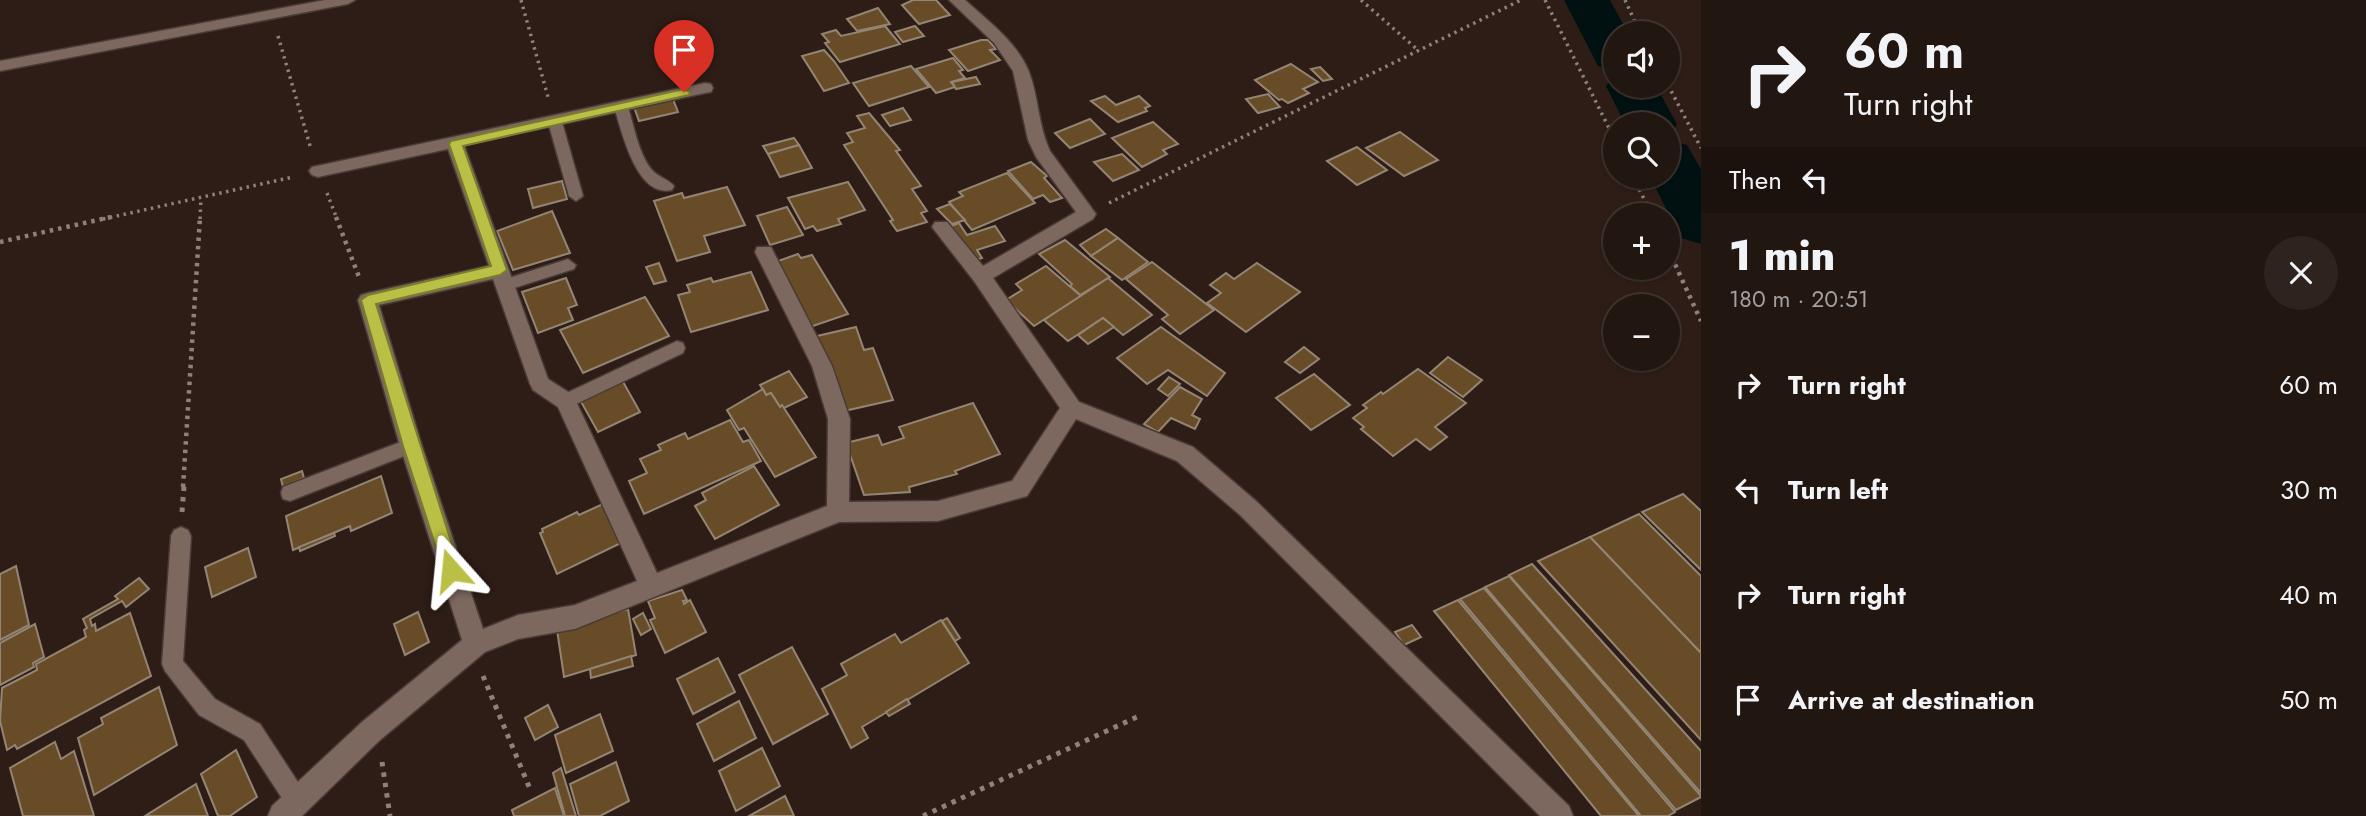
<!DOCTYPE html>
<meta charset="utf-8">
<style>
body{margin:0;font-family:Jost,sans-serif;background:#2e231f;color:#f1f3f6;height:100vh;display:flex;flex-direction:column;font-size:26px;white-space:nowrap}
*{box-sizing:border-box;margin:0}
p{font-size:23px;color:#a29f9f}
.icon{flex:none;width:38px;height:38px;fill:none;stroke:currentColor;stroke-width:2;stroke-linecap:round;stroke-linejoin:round}
.map{position:relative;flex:1;overflow:hidden}
.panel{display:flex;flex-direction:column;background:#221611;width:665px}
.panel>*{flex:none}
.guide{background:#221611;color:#f1f3f6;overflow:hidden}
.tools{position:absolute;left:1603px;top:21px;display:grid;gap:14px}
.tools a{display:grid;place-items:center;width:77px;height:77px;border-radius:50%;background:#221611;box-shadow:0 2px 5px #0004,0 0 0 2px #3f3531;font-size:35px}
.pin{position:absolute;display:grid;place-items:center;width:60px;height:60px;color:#fff;margin:-72px -30px;border-radius:50% 50% 50% 0;rotate:-45deg;box-shadow:0 0 7px #0007}
.pin .icon{rotate:45deg}
.me{position:absolute;width:77px;margin:-38px;rotate:342deg;stroke-linejoin:round;filter:drop-shadow(0 0 5px #0008)}
.turn{display:flex;align-items:center;gap:24px;height:147px;padding:0 28px;font-size:32px}
.turn .icon{width:91px;height:91px;stroke-width:2.5}
.turn b{display:block;font-size:49px;line-height:60px}
.then{display:flex;align-items:center;height:66px;padding:0 28px;background:#0003;gap:14px;font-size:26px}
.round{display:grid;place-items:center;flex:none;width:74px;height:74px;border-radius:37px;background:#2e231f}
.head{display:flex;align-items:center;justify-content:space-between;height:119px;padding:0 28px}
h1{font-size:42px;font-weight:800;line-height:52px}
ul{padding:0;list-style:none}
li{display:flex;align-items:center;gap:21px;height:105px;padding:0 28px}
li div{flex:1}
li b{display:block;font-size:26px}
li em{font-style:normal}
main{display:flex;flex:1;min-height:0}
.map>svg:first-child{display:block}
.lines{fill:none;stroke-linecap:round;stroke-linejoin:round}
.river{fill:#011111;fill-rule:evenodd}
.building{fill:#684c27;stroke:#938574;stroke-width:2}
.lane-casing{stroke:#493a36;stroke-width:3}
.street-casing{stroke:#493a36;stroke-width:3}
.path-far2{stroke:#8e807a;stroke-width:3.5;stroke-dasharray:2.5 4.5;stroke-linecap:butt}
.path-far1{stroke:#8e807a;stroke-width:4.5;stroke-dasharray:3.5 5;stroke-linecap:butt}
.path{stroke:#8e807a;stroke-width:5;stroke-dasharray:4.5 6;stroke-linecap:butt}
.lane{fill:#7d6860;fill-rule:evenodd}
.street{fill:#7d6860;fill-rule:evenodd}
.route{fill:#bac045;stroke:#797d2d;stroke-width:2}
</style>
<main>
<div class="map">
<svg width="1701" height="816" viewBox="0 0 1701 816">
<rect width="100%" height="100%" fill="#2e1d17"/>
<g class="lines">
<g class="river">
<path d="M1564,0H1610L1628,33H1615V70L1598,66Z"/>
<path d="M1615,74V86H1656L1677,124L1670,136L1668,124H1625L1606,86Z"/>
<path d="M1668,140L1687,145L1701,169V244L1681,238L1650,177H1668Z"/>
</g>
</g>
<g class="building">
<path d="M913,0H936L950,15L919,24L902,5Z"/>
<path d="M878,8L890,24L857,31L847,19Z"/>
<path d="M885,26L900,44L840,62L825,43L829,42L822,34L836,30L841,36Z"/>
<path d="M915,26L924,36L903,42L895,32Z"/>
<path d="M981,40H988L996,49L990,50L1000,60L968,71L949,50Z"/>
<path d="M824,50L834,61L849,83L824,91L802,56Z"/>
<path d="M953,58L963,70L959,71L965,78L951,82L955,87L936,93L916,69Z"/>
<path d="M1291,64L1318,82L1303,89L1309,93L1288,103L1282,99L1279,100L1255,80Z"/>
<path d="M911,66L929,87L869,106L853,83Z"/>
<path d="M1320,67L1332,79L1323,81L1311,69Z"/>
<path d="M976,77L980,84L956,89L952,82Z"/>
<path d="M1268,94L1280,107L1258,113L1246,99Z"/>
<path d="M1105,96L1116,105L1139,96L1150,106L1145,108L1147,111L1118,122L1091,101Z"/>
<path d="M673,99L678,112L639,121L634,107Z"/>
<path d="M903,108L911,120L890,126L882,115Z"/>
<path d="M869,113L900,150L896,151L921,186L912,189L927,211L921,213L927,222L897,231L890,221L893,220L844,145L853,142L847,133L865,128L857,116Z"/>
<path d="M1090,119L1105,134L1070,148L1055,133Z"/>
<path d="M1153,122L1178,144L1163,150L1167,154L1142,167L1112,138Z"/>
<path d="M1400,132L1438,160L1404,176L1366,148Z"/>
<path d="M794,138L799,145L768,154L763,146Z"/>
<path d="M799,145L812,168L780,177L768,154Z"/>
<path d="M1357,147L1387,170L1357,185L1327,161Z"/>
<path d="M1122,154L1139,170L1113,181L1094,162Z"/>
<path d="M1031,162L1047,176L1044,178L1062,198L1050,202L1043,195L1033,199L1008,171Z"/>
<path d="M1007,173L1035,203L972,230L949,202L963,196L959,192Z"/>
<path d="M562,181L567,199L533,208L528,189Z"/>
<path d="M848,182L865,210L838,219L841,224L817,231L813,226L805,229L788,198Z"/>
<path d="M727,187L745,225L704,236L710,252L677,261L654,201L682,193L684,198Z"/>
<path d="M950,204L965,220L952,224L937,209Z"/>
<path d="M787,207L803,235L770,245L757,216Z"/>
<path d="M552,211L570,253L513,270L497,231Z"/>
<path d="M959,223L967,235L995,226L1005,241L977,250L982,258L973,261L951,226Z"/>
<path d="M1106,229L1118,238L1091,256L1080,245Z"/>
<path d="M1118,238L1148,262L1122,280L1091,256Z"/>
<path d="M1065,240L1110,277L1080,295L1070,286L1072,284L1039,254Z"/>
<path d="M798,254L801,258L812,255L848,314L810,327L778,261Z"/>
<path d="M1152,262L1214,310L1180,334L1162,319L1168,315L1126,279Z"/>
<path d="M659,263L666,281L654,284L646,267Z"/>
<path d="M1257,263L1300,292L1246,332L1207,303L1221,293L1210,285L1226,273L1234,279Z"/>
<path d="M1046,266L1081,296L1034,326L1006,300L1022,290L1016,284Z"/>
<path d="M751,272L768,310L691,332L678,295L690,292L687,285L711,278L713,282Z"/>
<path d="M566,278L577,305L568,308L573,320L538,333L522,292Z"/>
<path d="M1108,278L1152,315L1123,335L1103,318L1068,341L1044,320Z"/>
<path d="M645,297L669,336L583,373L560,330Z"/>
<path d="M1103,318L1114,327L1088,344L1078,335Z"/>
<path d="M856,327L864,350L873,348L893,400L844,411L817,336Z"/>
<path d="M1161,327L1225,373L1207,396L1168,370L1147,384L1117,358Z"/>
<path d="M1304,347L1319,359L1300,373L1285,362Z"/>
<path d="M1448,357L1482,380L1463,397L1430,373Z"/>
<path d="M1418,369L1466,403L1435,427L1447,437L1430,450L1416,439L1393,456L1361,429L1364,427L1353,418L1367,408L1363,405L1381,392L1383,394Z"/>
<path d="M789,371L807,397L784,408L780,407L771,393L766,395L760,385Z"/>
<path d="M1314,374L1350,405L1311,430L1276,398Z"/>
<path d="M1169,377L1180,384L1168,396L1158,389Z"/>
<path d="M622,380L640,412L598,432L580,400Z"/>
<path d="M1180,387L1202,399L1192,415L1200,419L1195,429L1171,418L1158,432L1144,424Z"/>
<path d="M763,389L766,395L771,393L780,407L782,405L816,457L775,477L744,428L739,430L727,410Z"/>
<path d="M973,403L1000,454L955,471L957,474L909,487L910,492L864,495L846,443L878,435L882,445L904,438L899,427Z"/>
<path d="M730,420L743,442L749,440L761,461L644,514L629,481L647,473L640,459L661,450L658,445L685,433L688,439Z"/>
<path d="M754,466L779,505L715,539L695,506L706,500L702,493Z"/>
<path d="M302,471L304,478L283,487L281,479Z"/>
<path d="M381,476L392,513L351,531L350,526L293,550L286,516Z"/>
<path d="M1683,494L1701,511V570L1642,512Z"/>
<path d="M605,503L623,542L557,574L540,533L543,532L542,529L577,512L579,515Z"/>
<path d="M1639,514L1701,576V653L1590,537Z"/>
<path d="M334,533L335,536L300,551L299,547Z"/>
<path d="M1590,537L1701,653V740L1538,561Z"/>
<path d="M248,548L256,577L212,597L205,567Z"/>
<path d="M1532,564L1701,751V793L1509,575Z"/>
<path d="M16,566L29,625L0,640V574Z"/>
<path d="M1509,576L1701,796V797L1676,810L1485,587Z"/>
<path d="M139,578L149,589L126,607L122,601L90,619L92,626L95,624L96,631L130,613L151,676L17,749L15,745L7,750L0,721L2,688L37,670L36,664L86,637L84,630L87,628L83,619L118,599L115,596Z"/>
<path d="M1484,588L1675,812L1668,816H1641L1460,599Z"/>
<path d="M682,590L687,600L683,601L684,604L690,600L706,632L665,653L650,620L655,618L648,601Z"/>
<path d="M1458,600L1639,816H1601L1434,611Z"/>
<path d="M628,609L636,655L564,677L557,630Z"/>
<path d="M418,612L429,642L405,655L394,624Z"/>
<path d="M643,613L651,629L641,635L633,619Z"/>
<path d="M947,618L960,638L955,641L942,621Z"/>
<path d="M941,620L969,663L862,727L868,738L851,748L822,689L847,675L841,664L895,634L901,643Z"/>
<path d="M35,624L44,657L33,663L34,667L0,685V643Z"/>
<path d="M1412,625L1421,637L1404,645L1395,632Z"/>
<path d="M792,647L828,714L773,744L739,675Z"/>
<path d="M631,656L633,666L591,678L590,669Z"/>
<path d="M718,658L735,692L693,714L677,679Z"/>
<path d="M159,687L177,745L94,795L78,738L103,724L101,718Z"/>
<path d="M907,699L910,704L889,716L886,712Z"/>
<path d="M739,701L756,738L714,761L697,724Z"/>
<path d="M548,705L558,727L535,740L525,718Z"/>
<path d="M600,714L613,751L566,773L555,735Z"/>
<path d="M55,742L61,759L74,751L94,816H23L10,768Z"/>
<path d="M762,748L780,786L736,811L719,771Z"/>
<path d="M236,750L257,797L230,816H218L201,774Z"/>
<path d="M616,762L629,801L600,816H579L570,784Z"/>
<path d="M561,768L576,816H565L553,773Z"/>
<path d="M196,784L208,816H145Z"/>
<path d="M555,788L564,816H514L512,810Z"/>
<path d="M785,796L794,816H749Z"/>
</g>
<g class="lines">
<defs>
<g id="lane">
<path d="M621,103L628,107C634,126 639,155 652,170C658,177 668,179 674,186L672,190C636,198 622,131 614,107Z"/>
<path d="M555,117L562,122L583,196L576,201L569,196L548,122Z"/>
<path d="M568,259L576,265L574,269L505,291L497,285L499,281Z"/>
<path d="M677,341L683,343L685,348L683,353L572,406L566,408L560,406L557,401L560,396Z"/>
<path d="M411,438L417,441L420,446L417,451L290,501L283,499L281,493L283,487Z"/>
<path d="M181,527L188,530L191,536L183,661L215,699L260,724L305,793L308,801L305,809L297,812L289,809L244,740L199,715L165,671L162,664L171,536L174,530Z"/>
</g>
<g id="street">
<path d="M325,0H355L348,4L0,71V61Z"/>
<path d="M949,0H965C987,20 1018,43 1029,72C1039,98 1038,126 1050,151L1096,214L1093,219L993,278L1079,402L1193,447L1256,501L1569,806L1573,816H1540L1240,515L1177,461L1076,419L1027,496L938,521L839,522L575,629L518,639L485,652L380,740L302,816H268L272,806L362,722L462,640L400,446L358,300L361,295L368,293L489,266L448,149L318,177L312,175L309,171L312,167L705,83L711,84L713,88L711,92L705,93L464,145L548,379L573,395L657,573L827,506L828,419L812,366L755,252L757,247H771L832,366L850,419L849,502L938,501L1012,481L1060,408L974,281L932,227L935,222H947L983,266L1076,212L1036,157L1028,140L1013,71L994,43ZM493,279L530,384L533,390L558,407L637,581L575,605L518,615L483,629L422,446L379,305Z"/>
</g>
</defs>
<use href="#lane" class="lane-casing"/>
<use href="#street" class="street-casing"/>
<g class="path-far2">
<path d="M521,0L548,97"/>
<path d="M1361,0L1419,51"/>
<path d="M1545,0L1615,140"/>
<path d="M1625,0L1640,33"/>
<path d="M278,36L311,149"/>
<path d="M1668,85L1701,148"/>
<path d="M1633,177L1652,215"/>
<path d="M327,193L337,219"/>
<path d="M1109,203L1521,0"/>
<path d="M103,219L293,177"/>
<path d="M200,219L201,198"/>
</g>
<g class="path-far1">
<path d="M336,217L359,277"/>
<path d="M0,242L111,217"/>
<path d="M1668,249L1701,321"/>
<path d="M183,487L200,217"/>
</g>
<g class="path">
<path d="M182,512L184,486"/>
<path d="M483,676L530,789"/>
<path d="M382,762L390,816"/>
<path d="M923,816L1139,716"/>
</g>
<use href="#lane" class="lane"/>
<use href="#street" class="street"/>
</g>
<path class="route" d="M684,89L690,92L689,95L463,146L507,270L500,275L376,304L460,570L457,575L451,578L445,575L403,446L361,300L368,295L491,266L449,144L451,141Z"/>
</svg>
<div class="tools">
<a><svg class="icon" aria-label="sound" viewBox="0 0 24 24"><path d="M4 9h4l5-4v14l-5-4H4zM17 9q2 3 0 6"/></svg></a>
<a><svg class="icon" aria-label="search" viewBox="0 0 24 24"><circle cx="10" cy="10" r="6"/><path d="M15 15l6 6"/></svg></a>
<a>+</a>
<a>−</a>
</div>
<div class="pin" style="left:684px;top:92px;background:#d93025"><svg class="icon" aria-label="arrive" viewBox="0 0 24 24"><path d="M6 21V4h12l-3 4 3 4H6"/></svg></div>
<svg class="me" style="left:451px;top:570px" viewBox="-20 -20 40 40"><path d="M0-17L14 15 0 8-14 15z" fill="#bac045" stroke="#fff" stroke-width="4"/></svg>
</div>
<section class="panel">
<div class="guide">
<div class="turn"><svg class="icon" aria-label="right" viewBox="0 0 24 24"><path d="M7 20v-9h11M14 6l5 5-5 5"/></svg><div><b>60 m</b>Turn right</div></div>
<div class="then">Then<svg class="icon" aria-label="left" viewBox="0 0 24 24"><path d="M17 20v-9H6M10 6l-5 5 5 5"/></svg></div>
</div>
<div class="head"><div><h1>1 min</h1><p>180 m · 20:51</p></div><a class="round"><svg class="icon" aria-label="close" viewBox="0 0 24 24"><path d="M6 6l12 12M18 6L6 18"/></svg></a></div>
<ul>
<li><svg class="icon" aria-label="right" viewBox="0 0 24 24"><path d="M7 20v-9h11M14 6l5 5-5 5"/></svg><div><b>Turn right</b></div><em>60 m</em></li>
<li><svg class="icon" aria-label="left" viewBox="0 0 24 24"><path d="M17 20v-9H6M10 6l-5 5 5 5"/></svg><div><b>Turn left</b></div><em>30 m</em></li>
<li><svg class="icon" aria-label="right" viewBox="0 0 24 24"><path d="M7 20v-9h11M14 6l5 5-5 5"/></svg><div><b>Turn right</b></div><em>40 m</em></li>
<li><svg class="icon" aria-label="arrive" viewBox="0 0 24 24"><path d="M6 21V4h12l-3 4 3 4H6"/></svg><div><b>Arrive at destination</b></div><em>50 m</em></li>
</ul>
</section>
</main>
